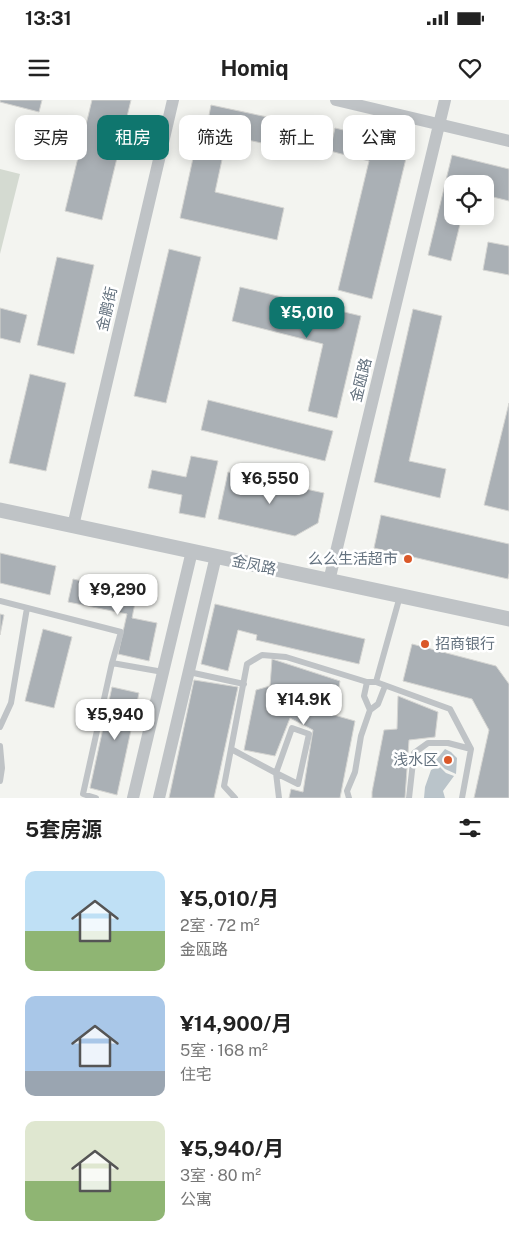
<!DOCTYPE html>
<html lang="zh">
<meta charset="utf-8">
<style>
body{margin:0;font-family:"Public Sans","Noto Sans SC",sans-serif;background:#f6f6f6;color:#222;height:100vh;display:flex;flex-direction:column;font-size:19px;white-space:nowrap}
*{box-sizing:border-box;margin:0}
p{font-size:16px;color:#767676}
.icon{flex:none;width:28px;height:28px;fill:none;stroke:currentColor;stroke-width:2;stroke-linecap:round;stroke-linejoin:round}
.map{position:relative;height:698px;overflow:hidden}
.drawer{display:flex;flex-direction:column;background:#fff;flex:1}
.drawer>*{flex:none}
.hud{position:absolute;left:15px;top:15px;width:480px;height:45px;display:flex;gap:10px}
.controls{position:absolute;left:444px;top:75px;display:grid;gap:10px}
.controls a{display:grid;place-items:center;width:50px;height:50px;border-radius:10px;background:#fff;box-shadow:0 2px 12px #0003;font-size:25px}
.price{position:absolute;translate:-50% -42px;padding:0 11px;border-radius:10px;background:#fff;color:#222;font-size:16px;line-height:32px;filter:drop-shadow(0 1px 2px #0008)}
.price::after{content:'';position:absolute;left:50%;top:30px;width:15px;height:11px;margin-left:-8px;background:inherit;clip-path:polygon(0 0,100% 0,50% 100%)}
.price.selected{background:#0f766e;color:#fff}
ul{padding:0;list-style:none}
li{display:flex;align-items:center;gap:15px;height:125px;padding:0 25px}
li span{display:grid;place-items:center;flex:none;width:140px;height:100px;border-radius:10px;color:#555}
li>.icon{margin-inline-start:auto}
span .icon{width:60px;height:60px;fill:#fffc;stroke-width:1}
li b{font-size:21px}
h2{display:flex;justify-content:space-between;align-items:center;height:60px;padding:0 25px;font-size:21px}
.pill{padding:0 18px;border-radius:10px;background:#fff;box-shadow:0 2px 12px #0003;font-size:18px;line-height:45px}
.pill.selected{background:#0f766e;color:#fff}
.status{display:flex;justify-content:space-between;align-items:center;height:35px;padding:0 25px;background:#fff;direction:ltr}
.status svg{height:14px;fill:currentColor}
header{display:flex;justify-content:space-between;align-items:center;height:65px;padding:0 25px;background:#fff;font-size:22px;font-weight:700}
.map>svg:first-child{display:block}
.green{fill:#d4dad1}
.water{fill:#bac4ca}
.building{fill:#aab0b5;stroke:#d5d5d2}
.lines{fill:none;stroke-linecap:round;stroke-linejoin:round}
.service{stroke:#bfc3c6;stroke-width:6}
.minor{stroke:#bfc3c6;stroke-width:12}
.tertiary{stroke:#bfc3c6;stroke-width:15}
.poi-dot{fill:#da5829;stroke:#fff;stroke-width:2}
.labels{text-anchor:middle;stroke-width:5;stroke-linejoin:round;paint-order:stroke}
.street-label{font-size:15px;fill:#64727f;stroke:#fff}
.poi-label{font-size:15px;fill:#64727f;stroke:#fff;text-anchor:end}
</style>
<div class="status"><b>13:31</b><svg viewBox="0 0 49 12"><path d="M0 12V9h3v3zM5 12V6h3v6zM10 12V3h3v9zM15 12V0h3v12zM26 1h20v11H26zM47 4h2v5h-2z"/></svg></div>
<header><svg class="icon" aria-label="menu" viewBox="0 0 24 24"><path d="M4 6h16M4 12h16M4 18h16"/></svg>Homiq<svg class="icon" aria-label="heart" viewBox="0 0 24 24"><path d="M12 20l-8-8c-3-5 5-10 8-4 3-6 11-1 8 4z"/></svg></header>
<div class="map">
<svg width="509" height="698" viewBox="0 0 509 698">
<rect width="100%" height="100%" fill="#f3f4f0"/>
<!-- green -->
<path class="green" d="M0 69 20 74 0 154Z"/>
<!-- water -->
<path class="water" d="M445 649 451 652 457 658 456 674 445 669 436 660Z
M439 666 446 673 454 676 443 691 445 698H424L425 687 431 670Z"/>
<!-- building -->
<path class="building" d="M0 0H42L39 12 0 2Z
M92 0H131L102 120 65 111Z
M211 5 300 24 294 50 206 31Z
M335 28 409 46 372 199 338 190 369 61 330 51Z
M195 49 223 55 215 92 284 108 277 140 180 118Z
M452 55 509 69V101L485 95V84H452V116H462L451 161 428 155Z
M488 142 509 146V175L483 170Z
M169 149 201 157 166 303 134 296Z
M57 157 94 165 74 254 37 245Z
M240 187 361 216 337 318 308 311 323 244 232 221Z
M0 208 27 215 20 243 0 238Z
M413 209 442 216 409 361 446 369 440 398 374 382Z
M30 274 66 283 46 371 9 363Z
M208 300 333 331 325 361 201 330Z
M509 303V411L484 405Z
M191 356 218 361 205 418 179 413 182 395 148 388 152 370 186 377Z
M228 372 324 393 318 423 295 436 218 419Z
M381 415 509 444V473L508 479 374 448Z
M0 453 56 466 50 495 0 483Z
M73 479 137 493 132 518 157 523 149 561 118 554 127 514 68 502Z
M215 504 365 539 359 564 256 540 257 535 238 530 228 571 201 564Z
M0 514 4 515 0 535Z
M43 529 72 537 54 608 25 601Z
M412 544 496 566 509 584V698H474L489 630 472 599 403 581Z
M272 559 340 581 334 615 355 621 340 698H289L291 689 303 692 313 630 290 618 275 656 244 650 256 590 270 586Z
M194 580 238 587 214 698H169Z
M112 587 139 593 117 695 90 688Z
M398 596 438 612 435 637 409 640 405 698H372V692L384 630 397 629Z"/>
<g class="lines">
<!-- service -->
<path class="service" d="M0 501 121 532 112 563 163 572
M189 572 244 584
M367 582 364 596 370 610
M376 582 400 496
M0 627 11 603 27 508
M292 628 309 634 298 684 276 673Z
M0 646 2 668 0 681
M231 649 276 673 279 698
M96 698 83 694 112 563
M235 698 224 686 247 564 262 555 286 557 367 582H376L450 609 471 649 462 698
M349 698 347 691 355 672 361 636 370 610 378 604 385 586
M409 698 414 653 428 643H448L471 649"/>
<!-- minor -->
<path class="minor" d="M336 0 509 41
M73 426 173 0
M329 481 445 0
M133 698 192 451
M159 698 216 456"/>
<!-- tertiary -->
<path class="tertiary" d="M0 410 509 519"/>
</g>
<!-- markers -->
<g class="poi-dot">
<circle cx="408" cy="459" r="5"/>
<circle cx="425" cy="544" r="5"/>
<circle cx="448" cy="660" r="5"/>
</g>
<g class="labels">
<!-- street labels -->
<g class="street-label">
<text transform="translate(107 209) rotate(-77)" y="5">金鹏街</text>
<text transform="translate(361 280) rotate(-76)" y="5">金瓯路</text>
<text transform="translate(254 465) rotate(12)" y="5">金凤路</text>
</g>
<!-- poi labels -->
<g class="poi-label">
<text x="398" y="464">么么生活超市</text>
<text x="435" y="549" text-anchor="start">招商银行</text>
<text x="438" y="665">浅水区</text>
</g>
</g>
</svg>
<div class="controls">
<a><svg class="icon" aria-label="locate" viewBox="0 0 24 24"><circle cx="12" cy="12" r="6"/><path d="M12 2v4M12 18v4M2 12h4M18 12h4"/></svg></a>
</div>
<b class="price selected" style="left:307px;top:239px">¥5,010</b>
<b class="price" style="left:270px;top:405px">¥6,550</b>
<b class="price" style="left:118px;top:516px">¥9,290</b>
<b class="price" style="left:304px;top:626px">¥14.9K</b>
<b class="price" style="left:115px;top:641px">¥5,940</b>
<div class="hud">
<a class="pill">买房</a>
<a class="pill selected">租房</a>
<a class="pill">筛选</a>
<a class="pill">新上</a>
<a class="pill">公寓</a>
</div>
</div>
<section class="drawer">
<h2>5套房源<svg class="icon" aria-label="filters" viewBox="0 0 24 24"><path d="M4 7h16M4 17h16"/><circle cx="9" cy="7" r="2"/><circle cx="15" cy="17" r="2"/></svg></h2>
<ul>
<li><span style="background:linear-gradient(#bfe0f5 60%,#8fb573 0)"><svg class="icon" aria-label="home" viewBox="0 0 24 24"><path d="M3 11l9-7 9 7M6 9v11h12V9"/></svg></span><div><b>¥5,010/月</b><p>2室 · 72 m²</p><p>金瓯路</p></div></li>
<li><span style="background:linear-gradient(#a9c7e8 75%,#9aa5b1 0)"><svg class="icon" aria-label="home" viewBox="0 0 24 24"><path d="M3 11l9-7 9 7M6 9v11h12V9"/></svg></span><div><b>¥14,900/月</b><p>5室 · 168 m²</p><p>住宅</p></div></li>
<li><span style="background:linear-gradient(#dfe7d0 60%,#8fb573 0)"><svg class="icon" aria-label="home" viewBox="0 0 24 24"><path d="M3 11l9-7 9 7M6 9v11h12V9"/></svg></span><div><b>¥5,940/月</b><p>3室 · 80 m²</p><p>公寓</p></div></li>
</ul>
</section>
